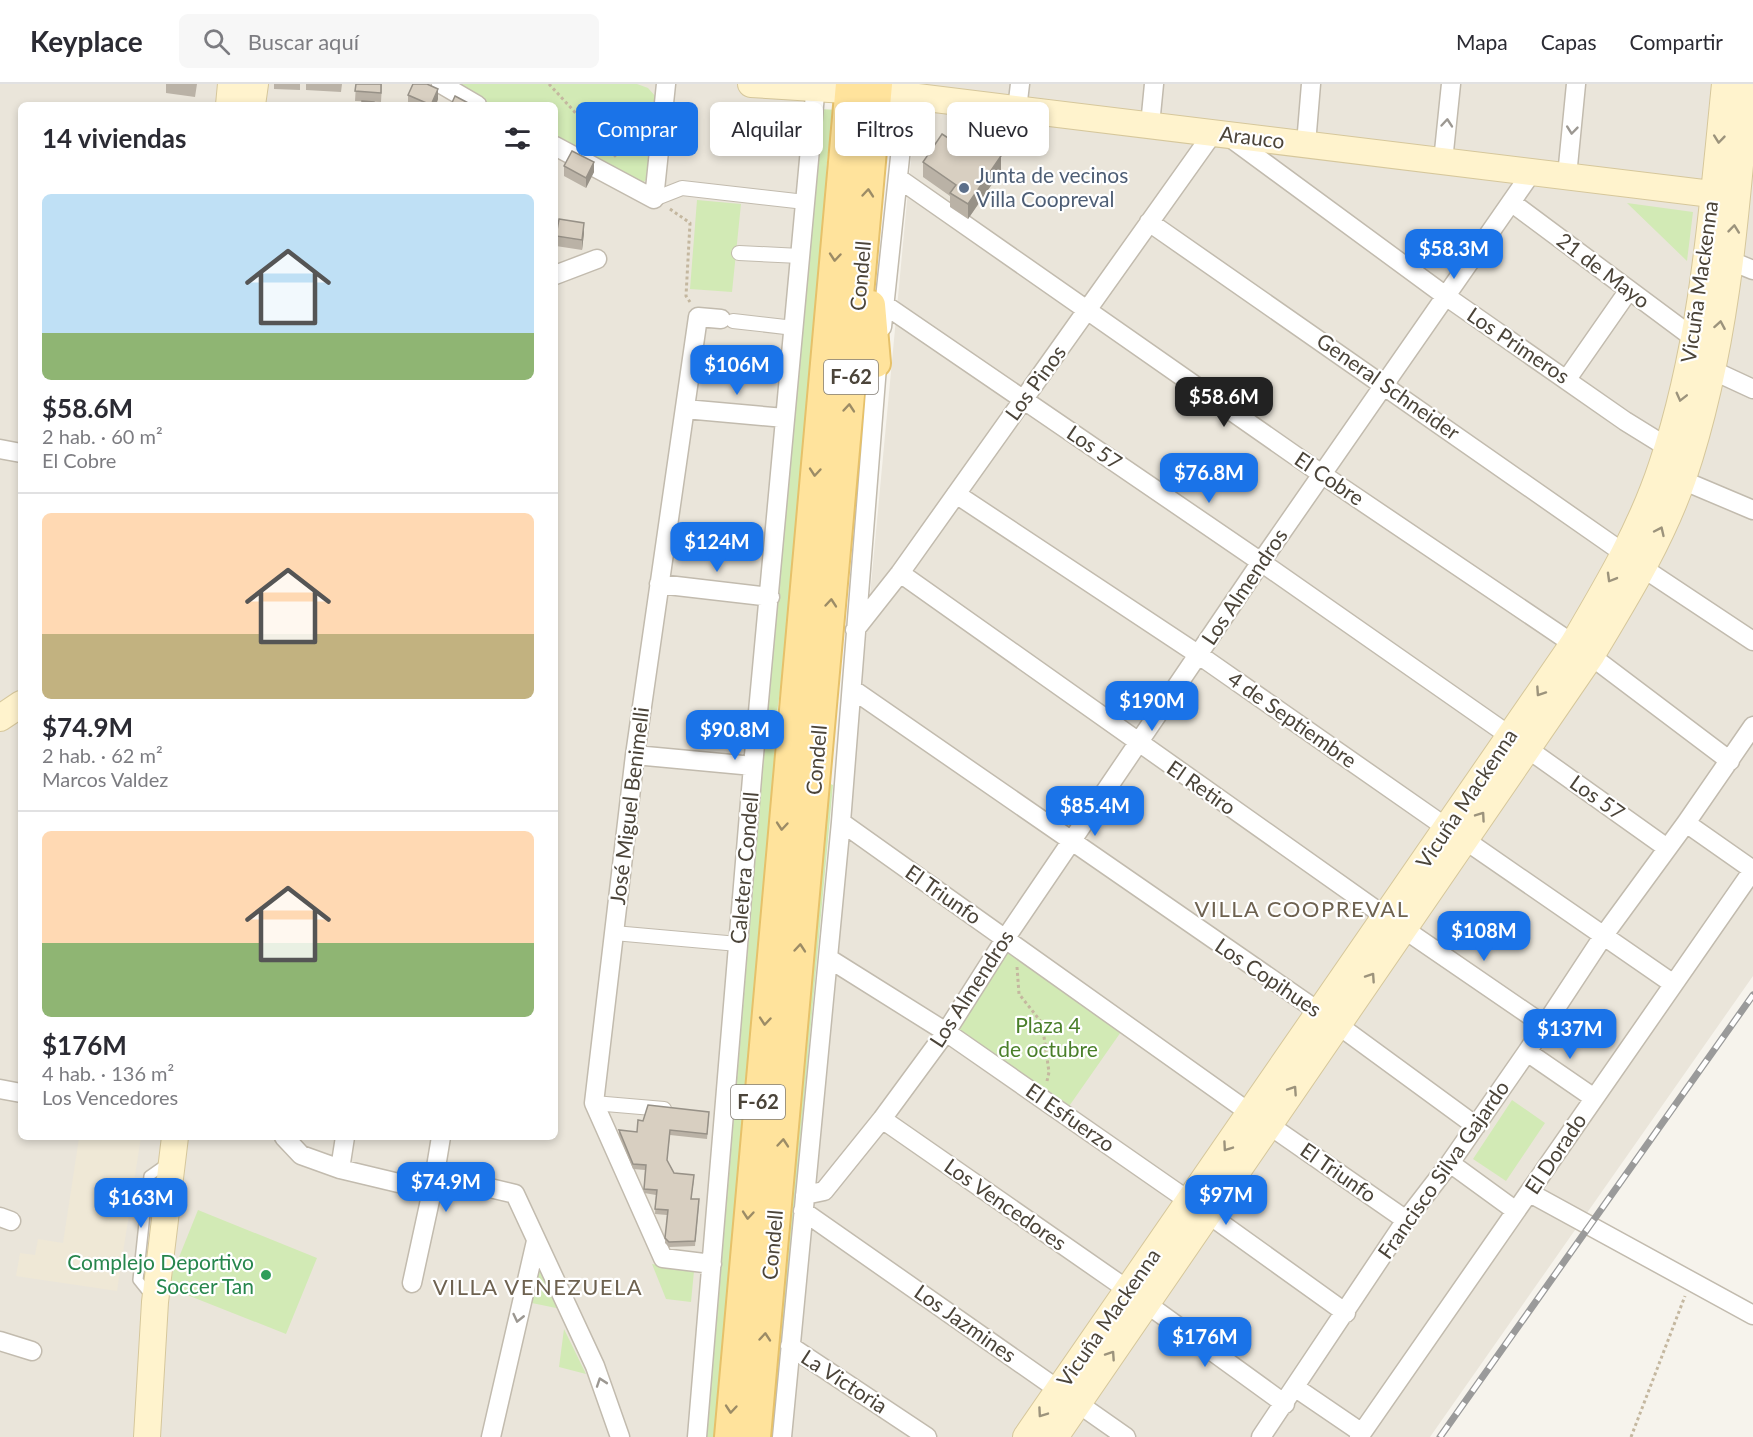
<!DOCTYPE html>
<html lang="es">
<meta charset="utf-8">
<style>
body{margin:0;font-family:Lato,sans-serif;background:#f7f7f7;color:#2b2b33;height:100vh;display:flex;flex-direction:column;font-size:22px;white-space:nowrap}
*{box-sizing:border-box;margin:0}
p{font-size:20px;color:#7c7c81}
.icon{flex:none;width:33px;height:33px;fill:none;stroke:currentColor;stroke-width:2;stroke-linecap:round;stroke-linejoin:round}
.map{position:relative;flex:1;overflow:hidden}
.details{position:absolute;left:18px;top:18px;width:540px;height:1038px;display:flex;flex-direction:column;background:#fff;border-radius:9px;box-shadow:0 3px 9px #0003}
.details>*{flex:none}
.guide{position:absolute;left:576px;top:18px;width:570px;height:54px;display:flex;gap:12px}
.price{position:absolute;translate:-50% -51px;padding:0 14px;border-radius:12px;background:#1a73e8;color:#fff;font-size:20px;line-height:39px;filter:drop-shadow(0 2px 3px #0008)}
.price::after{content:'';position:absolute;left:50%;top:36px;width:18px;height:14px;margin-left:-9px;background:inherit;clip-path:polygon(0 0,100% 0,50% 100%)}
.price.selected{background:#222;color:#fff}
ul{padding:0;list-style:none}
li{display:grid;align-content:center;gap:12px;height:318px;padding:0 24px}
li+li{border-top:2px solid #e1e1e2}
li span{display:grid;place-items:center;height:186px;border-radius:9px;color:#555}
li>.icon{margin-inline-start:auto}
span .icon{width:108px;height:108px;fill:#fffc;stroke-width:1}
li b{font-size:26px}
h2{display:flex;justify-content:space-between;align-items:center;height:72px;padding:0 24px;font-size:26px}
.pill{padding:0 21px;border-radius:9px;background:#fff;box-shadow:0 3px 9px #0003;font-size:21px;line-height:54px}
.pill.selected{background:#1a73e8;color:#fff}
header{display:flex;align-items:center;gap:36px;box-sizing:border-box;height:84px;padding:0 30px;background:#fff;border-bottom:2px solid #e1e1e2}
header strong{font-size:28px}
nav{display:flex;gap:33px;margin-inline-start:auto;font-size:21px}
.search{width:420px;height:54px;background:#f7f7f7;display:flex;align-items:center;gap:15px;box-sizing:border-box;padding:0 21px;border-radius:9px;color:#7c7c81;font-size:22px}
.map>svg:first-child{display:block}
.residential{fill:#eae5da;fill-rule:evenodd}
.education{fill:#efe8d6}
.green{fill:#d2eab5}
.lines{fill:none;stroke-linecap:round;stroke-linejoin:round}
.service-casing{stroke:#c2bbae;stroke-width:12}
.pedestrian-casing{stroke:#c2bbae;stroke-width:16}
.minor-casing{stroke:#c2bbae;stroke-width:21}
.secondary-casing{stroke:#d6c79b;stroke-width:28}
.primary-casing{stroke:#e6c16a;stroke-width:32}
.path{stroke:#c4b79f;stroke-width:3;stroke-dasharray:3 3;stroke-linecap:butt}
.service{stroke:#fff;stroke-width:9}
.pedestrian{stroke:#fff;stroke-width:14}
.minor{stroke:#fff;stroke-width:18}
.secondary{stroke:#fff3cd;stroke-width:26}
.primary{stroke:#ffe39c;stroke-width:28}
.rail-casing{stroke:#9a9a9a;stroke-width:7}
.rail{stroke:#fff;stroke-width:4.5;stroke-dasharray:14;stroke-linecap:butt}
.wall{fill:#bab2a6}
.shaded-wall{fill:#979187}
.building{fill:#d8cfc1;stroke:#979187;stroke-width:1.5}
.oneway{stroke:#9c9892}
.oneway2{stroke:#9c937c}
.oneway3{stroke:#9c8c66}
.service-dot{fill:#5c6f8a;stroke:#fff;stroke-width:2}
.leisure-dot{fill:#2e9e5b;stroke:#fff;stroke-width:2}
.labels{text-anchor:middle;stroke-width:4.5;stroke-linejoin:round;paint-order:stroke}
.shield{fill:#fff;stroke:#817c74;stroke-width:1.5}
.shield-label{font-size:20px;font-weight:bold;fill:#4b4439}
.street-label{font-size:21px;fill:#4b4439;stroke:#fff}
.service-label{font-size:21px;fill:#4e5e75;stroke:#fff;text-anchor:start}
.park-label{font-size:21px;fill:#4a7f2a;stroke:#fff}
.leisure-label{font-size:21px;fill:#27864d;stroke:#fff;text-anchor:end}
.neighbourhood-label{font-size:22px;letter-spacing:1.5px;fill:#6e6250;stroke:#fff}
</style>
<header>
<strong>Keyplace</strong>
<div class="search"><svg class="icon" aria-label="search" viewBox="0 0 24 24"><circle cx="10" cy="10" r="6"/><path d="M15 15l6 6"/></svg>Buscar aquí</div>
<nav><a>Mapa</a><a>Capas</a><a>Compartir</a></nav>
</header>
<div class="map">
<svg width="1753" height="1353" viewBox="0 0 1753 1353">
<rect width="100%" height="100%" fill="#f6f3ec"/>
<!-- residential -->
<path class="residential" d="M0 0H809L690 1353H0ZM21 21H555V1053H21Z
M918 0H1753V892L1430 1353H791Z"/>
<!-- education -->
<path class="education" d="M75 1053H141L117 1207 16 1192 20 1169 35 1171 38 1155 63 1159 79 1054Z"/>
<!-- green -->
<path class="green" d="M444 0H637L648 4 656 13 650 91 643 99 634 102 555 60V21H480Z
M818 25 840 26C832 54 820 84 831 112L787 578C773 627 773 678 775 729L719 1353H707Z
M697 116 741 120 732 208 690 205Z
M1627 119 1693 128 1687 177Z
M828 699 833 701 773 1353H761Z
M1004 862 1123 945 1065 1028 950 945Z
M1512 1016 1545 1039 1506 1097 1473 1075Z
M198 1126 317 1174 286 1250 167 1203Z
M536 1178 561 1225 527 1218Z
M652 1180 694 1187 691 1218 666 1215Z
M564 1245 586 1290 559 1283Z"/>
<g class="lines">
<defs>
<path id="service" d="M150 1211 138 1196 149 1092 166 1080"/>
<path id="pedestrian" d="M654 115 682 104 805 118
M739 169 800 172
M733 237 794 244
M614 849 738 860
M594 1019 664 1025"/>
<path id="minor" d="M441 0 477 21
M1017 25 1020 0
M1150 41 1154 0
M1228 52 1447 213 1625 337 1667 363
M1306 60 1311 0
M555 62 654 115 666 0
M1443 77 1451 0
M1567 92 1576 0
M898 94 1323 391 1591 572 1730 677
M1511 118 1695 255
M1149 138 1625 470
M1731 177 1753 186
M555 191 597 175
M885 221 1261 478 1510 652
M882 243 903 45 930 15
M1712 286 1753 305
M1567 295 1629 206
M685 325 785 334
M0 365 21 369
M1682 396 1753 426
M956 410 1199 571 1447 744
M1643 484 1753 557
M900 489 1386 833
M659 500 770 513
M855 546 900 489 1213 49
M852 605 1338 941 1476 1042
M1528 665 1667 764
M635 671 753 682
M841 738 1250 1029
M1686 739 1753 786
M1465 756 1672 899
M1404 845 1544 941
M828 874 946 948 1189 1117
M1527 968 1594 1014
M0 1005 21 1009
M882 1035 1128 1206
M1269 1041 1406 1136
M284 1053 301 1071 340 1085 432 1107
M1450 1079 1516 1127
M340 1085 345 1053
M435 1091 515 1110 595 1282 620 1353
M1530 1109 1753 1231
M805 1111 824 1107 882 1035 946 948 1005 855 1261 478 1532 88
M803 1127 1126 1353
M1208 1130 1346 1229
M0 1133 11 1137
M712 1180 663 1174 594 1019 635 671 698 233 721 235
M412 1199 432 1107 441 1053
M1147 1220 1285 1320
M0 1257 32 1267
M790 1262 927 1353
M1296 1304 1362 1349
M491 1353 536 1157
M697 1353 753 682 816 0
M782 1353 841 738 878 270
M1261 1353 1406 1136 1450 1079 1527 968 1604 851 1686 739 1753 642
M1359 1353 1753 786"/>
<path id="secondary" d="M751 0 877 8 1728 112
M229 21 231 0
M252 21 255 0
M0 634 21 620
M147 1353 155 1218 175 1053
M1026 1353 1573 560C1607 502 1641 445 1662 381 1703 258 1712 128 1725 0
M1055 1353 1591 572C1625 515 1661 458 1683 394 1726 267 1736 133 1747 0"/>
<path id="primary" d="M871 221 876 279
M729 1353 850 0
M756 1353 878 0"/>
</defs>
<!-- service casing -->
<use href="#service" class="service-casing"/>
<!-- pedestrian casing -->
<use href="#pedestrian" class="pedestrian-casing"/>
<!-- minor casing -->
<use href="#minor" class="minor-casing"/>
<!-- secondary casing -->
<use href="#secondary" class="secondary-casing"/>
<!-- primary casing -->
<use href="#primary" class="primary-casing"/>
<!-- path -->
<path class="path" d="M549 0 618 75
M670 125 690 139 686 212 690 218
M1017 883 1019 910 1042 939 1049 988 1047 997
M1631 1353 1685 1212"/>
<!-- service -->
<use href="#service" class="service"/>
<!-- pedestrian -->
<use href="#pedestrian" class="pedestrian"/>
<!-- minor -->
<use href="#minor" class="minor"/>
<!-- secondary -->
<use href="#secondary" class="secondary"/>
<!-- primary -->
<use href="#primary" class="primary"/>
<defs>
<path id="rail" d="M1440 1353 1753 911"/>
</defs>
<!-- rail casing -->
<use href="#rail" class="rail-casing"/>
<!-- rail -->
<use href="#rail" class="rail"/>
</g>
<!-- wall -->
<path class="wall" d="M166 0H197L195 13 166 9Z
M274 0H300V6L274 5Z
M306 0H342L341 8 306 6Z
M356 0H382L381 18 355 17Z
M408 11 438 15 436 21H408Z
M974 71 1001 87 968 135 950 123V112L923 93V78Z
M564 82 594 88 586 104 564 92Z
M584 149 582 166 556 162V152Z
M709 1033 707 1055 670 1051 667 1076 674 1089 694 1096 691 1115 699 1120 695 1162 669 1163 665 1159 667 1131 655 1130 656 1111 644 1109 645 1086 633 1085 619 1051V1046L637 1048 643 1037Z"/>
<!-- shaded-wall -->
<path class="shaded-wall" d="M438 5V15L436 21H431Z
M1001 72V87L968 135V120Z
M594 78V88L586 104V94Z
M584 139V149L582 166V156Z"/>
<!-- building -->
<path class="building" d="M356 0H381V9L355 7Z
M413 0H427L438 5 431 21 408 11Z
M455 12 472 21H451Z
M362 17 374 18V21H362Z
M942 50 974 71 981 59 1001 72 968 120 950 109 956 101 923 78Z
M572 67 594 78 586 94 564 82Z
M559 135 584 139 582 156 556 152Z
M648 1021 709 1028 707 1050 670 1046 667 1076 674 1089 694 1091 691 1115H699L695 1157 669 1158 665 1154 668 1126 655 1125 657 1106 644 1105 646 1081 633 1080 619 1046 637 1048 638 1036 643 1037Z"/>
<!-- one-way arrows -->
<defs><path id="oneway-chevron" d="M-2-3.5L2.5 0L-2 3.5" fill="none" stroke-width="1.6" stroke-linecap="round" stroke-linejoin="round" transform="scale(1.5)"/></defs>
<g class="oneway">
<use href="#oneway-chevron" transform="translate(1447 39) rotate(-85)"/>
<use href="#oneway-chevron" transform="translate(1572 46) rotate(96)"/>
<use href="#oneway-chevron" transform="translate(518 1234) rotate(103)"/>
<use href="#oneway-chevron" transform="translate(601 1298) rotate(-109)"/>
</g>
<g class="oneway2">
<use href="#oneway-chevron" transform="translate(1719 55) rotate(96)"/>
<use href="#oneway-chevron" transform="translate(1734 145) rotate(-84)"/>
<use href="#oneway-chevron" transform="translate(1720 241) rotate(-80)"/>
<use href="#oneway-chevron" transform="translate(1681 313) rotate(104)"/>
<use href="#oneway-chevron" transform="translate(1660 447) rotate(-65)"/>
<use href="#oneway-chevron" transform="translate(1611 494) rotate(120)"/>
<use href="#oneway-chevron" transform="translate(1540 608) rotate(124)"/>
<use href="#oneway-chevron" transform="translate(1481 732) rotate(-55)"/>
<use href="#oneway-chevron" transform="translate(1371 893) rotate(-56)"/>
<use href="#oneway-chevron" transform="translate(1293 1006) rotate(-56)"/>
<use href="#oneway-chevron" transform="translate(1227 1063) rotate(125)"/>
<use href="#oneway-chevron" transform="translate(1111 1271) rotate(-56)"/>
<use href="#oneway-chevron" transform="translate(1042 1329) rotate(125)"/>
</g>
<g class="oneway3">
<use href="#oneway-chevron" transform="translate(868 109) rotate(-85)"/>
<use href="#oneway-chevron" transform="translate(835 173) rotate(95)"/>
<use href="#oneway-chevron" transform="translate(849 324) rotate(-85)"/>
<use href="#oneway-chevron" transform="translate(815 388) rotate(95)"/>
<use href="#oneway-chevron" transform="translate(831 519) rotate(-85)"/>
<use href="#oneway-chevron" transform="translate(782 742) rotate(95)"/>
<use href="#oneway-chevron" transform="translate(800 864) rotate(-85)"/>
<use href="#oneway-chevron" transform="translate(765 937) rotate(95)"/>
<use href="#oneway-chevron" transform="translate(783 1059) rotate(-85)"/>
<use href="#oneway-chevron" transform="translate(748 1131) rotate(95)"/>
<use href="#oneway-chevron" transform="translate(765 1253) rotate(-85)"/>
<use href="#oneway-chevron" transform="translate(731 1325) rotate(95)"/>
</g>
<!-- markers -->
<circle class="service-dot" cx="964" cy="104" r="6"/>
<circle class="leisure-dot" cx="266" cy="1191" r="6"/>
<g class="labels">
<!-- shield labels -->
<g class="shield">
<rect x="824" y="276" width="54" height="34" rx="4.5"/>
<rect x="731" y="1001" width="54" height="34" rx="4.5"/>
</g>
<g class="shield-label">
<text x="851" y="300">F-62</text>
<text x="758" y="1025">F-62</text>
</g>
<!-- street labels -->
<g class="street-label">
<text transform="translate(1252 54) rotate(7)" y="7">Arauco</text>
<text transform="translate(1603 187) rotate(37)" y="7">21 de Mayo</text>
<text transform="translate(861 192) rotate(-85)" y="7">Condell</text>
<text transform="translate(1700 198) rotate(-82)" y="7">Vicuña Mackenna</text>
<text transform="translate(1518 262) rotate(34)" y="7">Los Primeros</text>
<text transform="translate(1036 299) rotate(-54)" y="7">Los Pinos</text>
<text transform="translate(1388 303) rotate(35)" y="7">General Schneider</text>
<text transform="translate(1094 364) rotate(34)" y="7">Los 57</text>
<text transform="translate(1329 395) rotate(34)" y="7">El Cobre</text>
<text transform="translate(1245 503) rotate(-56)" y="7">Los Almendros</text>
<text transform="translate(1292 636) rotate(35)" y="7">4 de Septiembre</text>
<text transform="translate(817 676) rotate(-85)" y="7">Condell</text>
<text transform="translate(1201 704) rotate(35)" y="7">El Retiro</text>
<text transform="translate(1597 714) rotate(35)" y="7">Los 57</text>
<text transform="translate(1467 715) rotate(-56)" y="7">Vicuña Mackenna</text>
<text transform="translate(630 722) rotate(-83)" y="7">José Miguel Benimelli</text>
<text transform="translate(745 784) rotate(-85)" y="7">Caletera Condell</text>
<text transform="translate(943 811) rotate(35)" y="7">El Triunfo</text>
<text transform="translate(1268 894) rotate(34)" y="7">Los Copihues</text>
<text transform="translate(972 905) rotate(-57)" y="7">Los Almendros</text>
<text transform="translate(1070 1034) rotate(35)" y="7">El Esfuerzo</text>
<text transform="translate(1556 1070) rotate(-56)" y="7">El Dorado</text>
<text transform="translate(1444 1086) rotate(-55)" y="7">Francisco Silva Gajardo</text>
<text transform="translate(1338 1089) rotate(35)" y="7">El Triunfo</text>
<text transform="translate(1005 1121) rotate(35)" y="7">Los Vencedores</text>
<text transform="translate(773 1161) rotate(-85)" y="7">Condell</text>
<text transform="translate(1109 1234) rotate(-55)" y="7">Vicuña Mackenna</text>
<text transform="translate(965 1240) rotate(35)" y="7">Los Jazmines</text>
<text transform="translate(844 1298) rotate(33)" y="7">La Victoria</text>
</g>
<!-- service labels -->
<g class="service-label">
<text x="976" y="99">Junta de vecinos<tspan x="976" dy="24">Villa Coopreval</tspan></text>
</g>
<!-- park labels -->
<g class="park-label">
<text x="1048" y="949">Plaza 4<tspan x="1048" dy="24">de octubre</tspan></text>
</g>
<!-- leisure labels -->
<g class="leisure-label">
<text x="254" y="1186">Complejo Deportivo<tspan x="254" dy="24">Soccer Tan</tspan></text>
</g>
<!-- neighbourhood labels -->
<g class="neighbourhood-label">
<text x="1302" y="833">VILLA COOPREVAL</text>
<text x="538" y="1211">VILLA VENEZUELA</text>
</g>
</g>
</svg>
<b class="price" style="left:1454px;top:196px">$58.3M</b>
<b class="price" style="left:737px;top:312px">$106M</b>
<b class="price selected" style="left:1224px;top:344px">$58.6M</b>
<b class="price" style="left:1209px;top:420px">$76.8M</b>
<b class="price" style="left:717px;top:489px">$124M</b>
<b class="price" style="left:1152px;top:648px">$190M</b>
<b class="price" style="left:735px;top:677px">$90.8M</b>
<b class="price" style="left:1095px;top:753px">$85.4M</b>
<b class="price" style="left:1484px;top:878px">$108M</b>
<b class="price" style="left:1570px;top:976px">$137M</b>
<b class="price" style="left:446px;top:1129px">$74.9M</b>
<b class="price" style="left:1226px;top:1142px">$97M</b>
<b class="price" style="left:141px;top:1145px">$163M</b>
<b class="price" style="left:1205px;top:1284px">$176M</b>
<div class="guide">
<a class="pill selected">Comprar</a>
<a class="pill">Alquilar</a>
<a class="pill">Filtros</a>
<a class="pill">Nuevo</a>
</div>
<section class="details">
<h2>14 viviendas<svg class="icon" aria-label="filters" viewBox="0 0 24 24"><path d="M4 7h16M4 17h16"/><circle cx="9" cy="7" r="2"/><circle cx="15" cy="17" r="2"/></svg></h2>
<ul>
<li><span style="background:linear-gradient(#bfe0f5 75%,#8fb573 0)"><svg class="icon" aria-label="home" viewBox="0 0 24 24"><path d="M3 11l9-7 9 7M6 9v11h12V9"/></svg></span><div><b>$58.6M</b><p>2 hab. · 60 m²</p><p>El Cobre</p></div></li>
<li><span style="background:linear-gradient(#ffd9b3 65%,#c2b280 0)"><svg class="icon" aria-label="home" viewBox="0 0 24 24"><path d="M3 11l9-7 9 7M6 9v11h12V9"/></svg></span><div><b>$74.9M</b><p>2 hab. · 62 m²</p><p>Marcos Valdez</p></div></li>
<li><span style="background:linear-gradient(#ffd9b3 60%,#8fb573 0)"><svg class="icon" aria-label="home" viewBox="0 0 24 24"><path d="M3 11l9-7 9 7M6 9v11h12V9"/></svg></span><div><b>$176M</b><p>4 hab. · 136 m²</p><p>Los Vencedores</p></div></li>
</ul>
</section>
</div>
